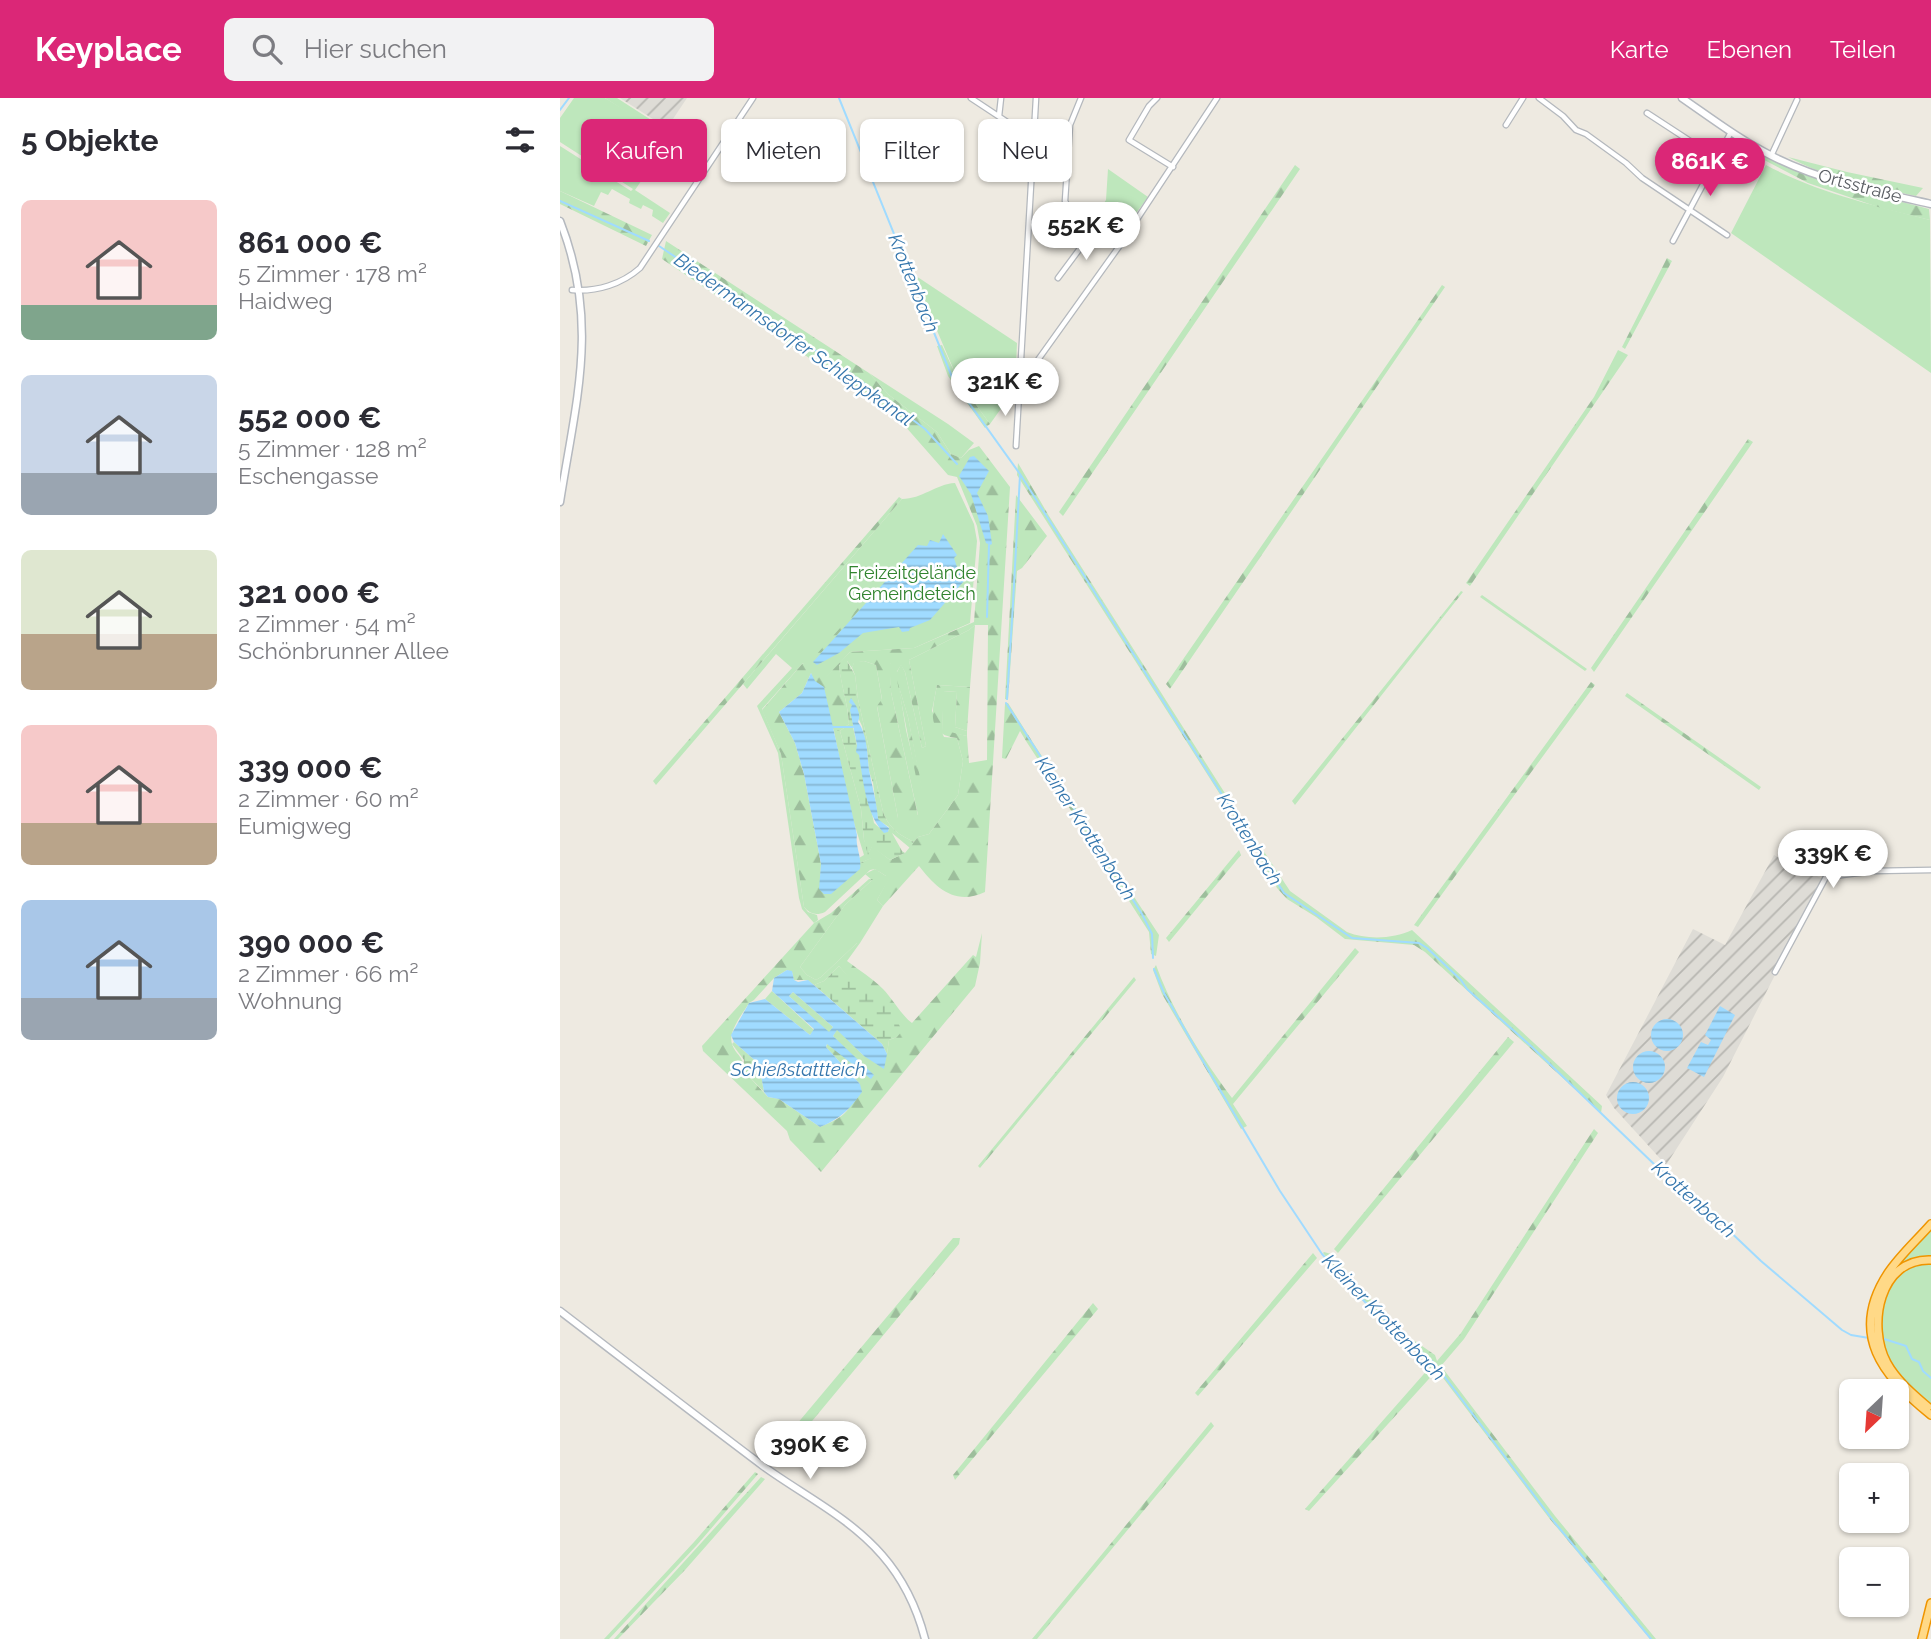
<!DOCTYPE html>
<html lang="de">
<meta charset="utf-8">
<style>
body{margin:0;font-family:Raleway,sans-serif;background:#f2f2f3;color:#2b2b33;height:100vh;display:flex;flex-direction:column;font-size:26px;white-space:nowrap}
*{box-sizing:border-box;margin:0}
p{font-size:23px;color:#7c7c81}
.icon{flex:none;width:38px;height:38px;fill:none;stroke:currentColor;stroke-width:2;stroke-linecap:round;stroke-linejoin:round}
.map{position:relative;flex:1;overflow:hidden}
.side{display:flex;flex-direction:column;background:#fff;width:560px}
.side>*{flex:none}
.banner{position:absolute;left:21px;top:21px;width:665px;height:63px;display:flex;gap:14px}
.needle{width:46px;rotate:205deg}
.fabs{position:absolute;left:1279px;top:1281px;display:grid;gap:14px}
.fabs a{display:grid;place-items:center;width:70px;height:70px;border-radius:10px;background:#fff;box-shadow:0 2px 5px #0004;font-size:35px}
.price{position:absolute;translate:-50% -60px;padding:0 16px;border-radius:24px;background:#fff;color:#222;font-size:23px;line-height:46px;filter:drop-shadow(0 2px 4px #0008)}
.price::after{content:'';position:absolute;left:50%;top:42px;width:21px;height:16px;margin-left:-10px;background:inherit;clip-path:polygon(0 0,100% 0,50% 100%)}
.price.selected{background:#db2777;color:#fff}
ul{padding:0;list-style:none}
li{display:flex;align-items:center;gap:21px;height:175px;padding:0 21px}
li span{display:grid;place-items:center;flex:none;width:196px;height:140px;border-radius:10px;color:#555}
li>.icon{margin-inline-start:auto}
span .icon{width:84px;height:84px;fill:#fffc;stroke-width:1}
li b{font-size:30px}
h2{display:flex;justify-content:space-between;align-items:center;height:84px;padding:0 21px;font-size:30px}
.tag{padding:0 24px;border-radius:10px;background:#fff;box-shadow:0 2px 5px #0004;font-size:24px;line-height:63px}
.tag.selected{background:#db2777;color:#fff}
header{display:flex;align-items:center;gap:42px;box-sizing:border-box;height:98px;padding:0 35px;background:#db2777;color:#fff}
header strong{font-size:33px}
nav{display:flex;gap:38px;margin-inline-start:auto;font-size:24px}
.search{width:490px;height:63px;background:#f2f2f3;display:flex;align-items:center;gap:18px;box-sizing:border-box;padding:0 24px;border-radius:10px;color:#7c7c81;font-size:26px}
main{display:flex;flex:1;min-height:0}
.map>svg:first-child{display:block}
.industrial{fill:url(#industrial-furrows)}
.green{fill:#bee7bc;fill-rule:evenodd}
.forest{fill:url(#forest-firs);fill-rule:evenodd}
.wetland{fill:url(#wetland-marsh);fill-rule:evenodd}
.water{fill:url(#water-rules);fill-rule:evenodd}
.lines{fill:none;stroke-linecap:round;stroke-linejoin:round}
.stream{stroke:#a0dbff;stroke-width:2}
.street-casing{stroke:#b4b8bd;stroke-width:7}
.secondary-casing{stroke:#b5b9bf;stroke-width:9}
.highway-casing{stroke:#ef9500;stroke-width:10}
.street{stroke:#fff;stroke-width:4.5}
.secondary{stroke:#fff;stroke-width:6}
.highway{stroke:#ffd987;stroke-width:7}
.labels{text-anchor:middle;stroke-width:5;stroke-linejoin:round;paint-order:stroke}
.street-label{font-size:18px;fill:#5a5e63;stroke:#fff}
.park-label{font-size:18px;fill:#31842f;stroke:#fff}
.water-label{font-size:19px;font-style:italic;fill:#3677ad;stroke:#fff}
</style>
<header>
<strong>Keyplace</strong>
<div class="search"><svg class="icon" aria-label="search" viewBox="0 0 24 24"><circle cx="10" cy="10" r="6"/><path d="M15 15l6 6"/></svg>Hier suchen</div>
<nav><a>Karte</a><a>Ebenen</a><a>Teilen</a></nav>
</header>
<main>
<section class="side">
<h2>5 Objekte<svg class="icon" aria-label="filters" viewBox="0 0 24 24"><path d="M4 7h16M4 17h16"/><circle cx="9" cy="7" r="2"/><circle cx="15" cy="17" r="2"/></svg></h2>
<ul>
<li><span style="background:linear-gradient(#f6c9c9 75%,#7fa58c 0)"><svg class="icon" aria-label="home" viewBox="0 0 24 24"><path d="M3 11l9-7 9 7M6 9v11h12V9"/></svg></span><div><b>861 000 €</b><p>5 Zimmer · 178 m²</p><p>Haidweg</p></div></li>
<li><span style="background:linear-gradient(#c9d6e8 70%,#9aa5b1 0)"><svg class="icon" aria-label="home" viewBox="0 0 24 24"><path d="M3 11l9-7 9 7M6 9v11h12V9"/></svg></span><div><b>552 000 €</b><p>5 Zimmer · 128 m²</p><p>Eschengasse</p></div></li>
<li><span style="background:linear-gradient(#dfe7d0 60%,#b9a48a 0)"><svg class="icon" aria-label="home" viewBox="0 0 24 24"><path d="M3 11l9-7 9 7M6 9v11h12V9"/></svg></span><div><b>321 000 €</b><p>2 Zimmer · 54 m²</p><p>Schönbrunner Allee</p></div></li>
<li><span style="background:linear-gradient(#f6c9c9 70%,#b9a48a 0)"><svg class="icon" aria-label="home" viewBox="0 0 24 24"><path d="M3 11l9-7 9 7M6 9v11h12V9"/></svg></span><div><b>339 000 €</b><p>2 Zimmer · 60 m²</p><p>Eumigweg</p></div></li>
<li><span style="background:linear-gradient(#a9c7e8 70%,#9aa5b1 0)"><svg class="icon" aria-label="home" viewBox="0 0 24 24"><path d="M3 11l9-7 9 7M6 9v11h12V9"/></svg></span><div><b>390 000 €</b><p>2 Zimmer · 66 m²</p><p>Wohnung</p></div></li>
</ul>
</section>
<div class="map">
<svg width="1371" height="1541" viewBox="0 0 1371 1541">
<defs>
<pattern id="industrial-furrows" width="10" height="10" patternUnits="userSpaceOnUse" patternTransform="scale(1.75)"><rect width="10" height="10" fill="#dedcd6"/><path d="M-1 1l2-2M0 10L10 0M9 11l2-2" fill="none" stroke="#b7b6b1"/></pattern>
<pattern id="forest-firs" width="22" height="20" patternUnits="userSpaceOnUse" patternTransform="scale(1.75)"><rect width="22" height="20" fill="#bee7bc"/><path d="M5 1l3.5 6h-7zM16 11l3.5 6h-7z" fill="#9dbe9c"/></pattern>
<pattern id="wetland-marsh" width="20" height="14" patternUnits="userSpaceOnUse" patternTransform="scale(1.75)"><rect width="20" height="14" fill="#bee7bc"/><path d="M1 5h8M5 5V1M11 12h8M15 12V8" fill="none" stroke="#9dbe9c"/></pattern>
<pattern id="water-rules" width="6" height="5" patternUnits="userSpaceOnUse" patternTransform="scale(1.75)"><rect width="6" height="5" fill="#a0dbff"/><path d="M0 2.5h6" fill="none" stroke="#85b5d2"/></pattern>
</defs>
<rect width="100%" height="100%" fill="#eeeae1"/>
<!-- industrial -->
<path class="industrial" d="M60 0H127L107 30Z
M1214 757 1265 782 1219 862 1216 875 1163 979 1106 1067 1054 1010 1046 997 1133 831 1165 847Z"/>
<!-- green -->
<path class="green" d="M14 0H45L91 28 88 33 107 45 75 92 110 115 103 125 92 118 93 112 83 107 81 111 69 105 70 101 52 91 48 97 41 94 34 108 0 93V48L71 93 73 91 0 44V20Z
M1206 67C1258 95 1314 107 1370 122L1371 275 1171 135Z
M548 71 588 99 557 141 543 132 544 126 539 123 536 127 531 123 546 102Z
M353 176 457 245 455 291 430 326 398 282Z
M309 275 388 326 414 345 401 360 391 356 377 334 329 297Z
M395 385 414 426 417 443 410 525 354 550 290 554 263 583 243 565 202 611 221 656 244 809 248 814 257 817 258 822 254 825 242 811 239 800 218 655 197 608 232 570 216 556 187 591 183 586 342 401C362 401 376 386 395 385Z
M922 497 1027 571 1025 573 920 499Z
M415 527 410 589 377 587 372 613 384 639 397 640 403 663 398 697 369 736 358 739 354 744C338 736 330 731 323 714L298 601 295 577 292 570 294 564 304 563 316 567 322 602 317 609 338 720 358 717 331 594 329 563 337 574 341 566 345 574 362 650 366 648 349 562 409 532ZM339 589 348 619 367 720 346 632Z
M383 593 397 594 395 629 407 633V638L382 633Z
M274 633H280L301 711 304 742 312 760 300 765 299 760 304 757 289 709Z
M466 643H472L510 701 505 703Z
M315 771 326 778H331L317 802 323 808 300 845H297L261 879 256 882 247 877 240 869 285 807 312 782 305 776Z
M212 893 254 932 250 937 205 901Z
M1371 1130V1160C1352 1157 1340 1167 1328 1180Z
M1371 1165V1306C1353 1291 1329 1270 1323 1247 1315 1222 1327 1176 1355 1167 1359 1165 1366 1165 1371 1165Z"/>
<!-- forest -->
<path class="forest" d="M45 0H57L141 54 135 58Z
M1187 50C1248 82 1303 94 1369 111L1370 122 1321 110 1248 85 1185 52Z
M1228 59 1287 74 1363 90 1356 98C1313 89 1267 80 1228 59Z
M735 67 740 71 503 418 499 414Z
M0 93 92 137 86 148 0 106Z
M106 143 309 275 329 297 377 334 391 356 401 360 409 352 419 348 450 389 425 794C395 808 376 790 359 768L323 808 317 802 330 778H326L315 771 310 772 265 814C256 818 250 816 244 809L221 656 202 612 243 565 247 567 356 445 374 419 377 424 253 564 251 571 263 582 290 554 354 550 414 524 420 445 417 428 397 379 388 377 337 319 102 161ZM415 527H428L427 662 409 665 407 638 382 632 384 593 397 594 395 629 407 633 410 589 377 587C373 610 364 637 397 640L403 663 398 697 369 736 358 739 345 755 330 762 312 748 308 757 311 760 300 765 299 771 260 791 261 766 244 676 235 645 219 614 242 595 251 575 274 633H280L289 626C288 606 281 587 279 567L287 563 292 570 294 565 304 563 316 567 322 601 317 608 338 720 344 724 357 722 358 718 331 594 330 565 336 575 341 567 345 574 362 650 366 648 349 562 409 532Z
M1107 160 1112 163 1065 251 1062 249Z
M882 187 885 189 610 591 606 586Z
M382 247 398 282 430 326 425 330 388 278 377 248Z
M1058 252 1068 257 910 488 906 485 1034 299Z
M1188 341 1193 344 1034 574 1031 570Z
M458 365 489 418 694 741 689 742 457 377Z
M456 397 487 438 462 470 457 473 448 602 445 601Z
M339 399 342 401 96 687 93 683Z
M901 493 903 494 735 707 732 703Z
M337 582 348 619 368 720H364Z
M1031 584 1035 587 858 829 854 827Z
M1067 595 1201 689 1199 692 1065 598Z
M445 605H448L472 643H466L460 633 446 661 442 660Z
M510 701 599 837 596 858 591 856 589 834 505 703Z
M699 746 730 793 787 834C807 842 833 841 852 832L1042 1008 1041 1015 865 854 854 847 785 841 756 819 727 801 717 790 695 751Z
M679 752 681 757 609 844 606 840Z
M309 781H313L285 807 240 869 247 877 256 882 261 879 297 845H300L287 863C299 872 312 880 323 891 332 900 342 918 352 925L413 857 416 859 422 835 420 865 415 888 261 1074 230 1042 227 1033 143 953 142 948 254 825 271 815ZM279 868 337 939 329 942 327 956 304 958 277 931 273 938 311 981 268 945 266 949 300 986C290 1013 287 1018 260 1029L219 1001 208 999 183 972C184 957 176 958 172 946 168 933 182 917 189 905L194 902 214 880 227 872 232 874 234 882H247L254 887 264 883Z
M795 850 799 854 673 1006 687 1028 681 1031 602 896 593 872 596 867C613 914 642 960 672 1000Z
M574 879 576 882 420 1070 418 1068Z
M233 894 273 929 269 935 229 898Z
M948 939 954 944 778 1155 774 1151Z
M1034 1031 1038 1035 904 1241 881 1268 995 1418 1096 1541H1090L989 1420 877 1272 749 1413 745 1411 870 1269V1264L842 1241 846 1237 875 1257 877 1263 901 1235Z
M393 1140H400L399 1146 238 1340 215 1367 205 1364Z
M764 1154 771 1156 809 1200 841 1232 837 1236 810 1211 763 1155Z
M753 1155 757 1160 638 1298 635 1295Z
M533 1205 538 1211 395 1382 393 1377Z
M651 1324 654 1328 477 1541H472Z
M195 1374 198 1376 137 1447 49 1541H44L134 1444Z
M201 1379 205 1381 125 1472 58 1541H54Z"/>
<!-- wetland -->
<path class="wetland" d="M282 563H287L295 577 298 601 323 714C330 731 338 736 354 744L350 750 332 735 342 753 345 755 330 762 312 749 308 757 304 742 301 711 280 633 289 626C288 606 281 587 279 568ZM292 607 302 628 307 651 309 673 313 685 318 722 329 729 328 734H324L314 725 293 629Z
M279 868 295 886 307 889 334 916 342 933 337 939 329 942 327 956 322 946 254 887 264 883Z
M174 944 199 966 204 994 183 972 184 962 172 946Z"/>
<!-- water -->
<path class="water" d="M414 358 429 373 417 395 428 418 432 446 430 447 426 445 411 396 399 378 410 359Z
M383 436 397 457 394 460 397 469 403 474 404 483 370 522 350 530 349 533 342 534 339 529 303 535 279 555 257 567 253 564 358 447 367 448 370 442 379 445Z
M251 575 255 583 264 589 297 737C295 748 302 759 300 771L271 796H264L259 791 261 766 244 676 235 645 219 614 242 595Z
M291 600C295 606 302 615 298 624 308 637 307 658 309 672 312 688 317 705 318 721L329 730 328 734 324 735C306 717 303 682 299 657L296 654 297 647 290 612 292 607 289 604Z
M227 872 232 873 234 882 238 884 248 882 322 946 327 956 324 971 304 958 277 932 273 938 314 977 311 981 267 946 266 949 300 986 302 994C290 1011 280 1021 260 1029L219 1001 208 999 204 994 199 966 174 944 171 937 189 905 205 901 250 937 254 931 212 893 214 880ZM233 894 273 929 269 934 229 898Z
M1160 908 1175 917 1144 979 1127 970 1141 944 1148 947 1151 942 1145 937Z
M1091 937a16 16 0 1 1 32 0a16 16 0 1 1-32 0Z
M1073 969a16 16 0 1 1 32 0a16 16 0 1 1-32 0Z
M1057 1000a16 16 0 1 1 32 0a16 16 0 1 1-32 0Z"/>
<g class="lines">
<!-- stream -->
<path class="stream" d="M279 0 394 284 460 376 724 795 792 840 859 845 867 850 901 882 907 891 972 949 1095 1067 1124 1090 1201 1163 1282 1232 1291 1237 1309 1240
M0 12 9 0
M0 103 89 143
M99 148 297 280 365 331 397 366
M453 505 460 377
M427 519 429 447
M447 601 453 506
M446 605 582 816 592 836 593 860
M272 629H293
M594 871 604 895 637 953 720 1093 762 1156 805 1204 875 1266 995 1425 1091 1541
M1321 1240 1346 1248 1352 1261 1359 1264 1363 1273 1371 1280"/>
<defs>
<path id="street" d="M411 0 473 41
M521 0 510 27 505 103 513 119 558 149
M597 0 589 8 569 42 613 69
M979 0 1003 18 1016 32 1026 36 1066 65 1082 80 1167 137
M1087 15 1156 60
M439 18 441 0
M946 27 963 0
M1211 58 1237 2
M491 119H513
M1113 143 1171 34
M498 180 533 133
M12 192C37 194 62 186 80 170L193 0
M459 282 465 280 558 150 657 0
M456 348 476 0
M1215 874 1266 779 1314 773 1371 772"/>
<path id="secondary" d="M1122 0C1151 20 1180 42 1212 58 1261 83 1317 94 1371 106
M0 123C40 225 16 301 0 404
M0 1213C68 1265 135 1317 203 1368 243 1397 289 1419 322 1457 343 1481 357 1510 365 1541"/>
<path id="highway" d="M1371 1126C1357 1142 1340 1157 1328 1175 1288 1236 1323 1279 1371 1317
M1368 1309C1353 1296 1337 1283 1327 1265 1307 1228 1319 1160 1371 1162
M1362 1541 1371 1505"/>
</defs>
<!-- street casing -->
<use href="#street" class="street-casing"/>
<!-- secondary casing -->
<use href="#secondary" class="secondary-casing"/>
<!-- highway casing -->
<use href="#highway" class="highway-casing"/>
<!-- street -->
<use href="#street" class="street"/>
<!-- secondary -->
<use href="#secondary" class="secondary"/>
<!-- highway -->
<use href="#highway" class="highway"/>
</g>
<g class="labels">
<!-- street labels -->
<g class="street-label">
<text transform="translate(1300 88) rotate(15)" y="6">Ortsstraße</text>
</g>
<!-- park labels -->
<g class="park-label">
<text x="352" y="481">Freizeitgelände<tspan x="352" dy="21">Gemeindeteich</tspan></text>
</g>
<!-- water labels -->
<g class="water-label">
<text transform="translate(354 185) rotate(68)" y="7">Krottenbach</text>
<text transform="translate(234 241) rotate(35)" y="7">Biedermannsdorfer Schleppkanal</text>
<text transform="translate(526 730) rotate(57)" y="7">Kleiner Krottenbach</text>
<text transform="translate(690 741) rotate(58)" y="7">Krottenbach</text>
<text x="238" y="978">Schießstattteich</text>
<text transform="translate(1134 1101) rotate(42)" y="7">Krottenbach</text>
<text transform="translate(824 1219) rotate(46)" y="7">Kleiner Krottenbach</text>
</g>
</g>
</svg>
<div class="fabs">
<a><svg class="needle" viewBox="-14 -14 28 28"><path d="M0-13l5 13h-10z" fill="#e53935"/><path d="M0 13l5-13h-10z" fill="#7c7c81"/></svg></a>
<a>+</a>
<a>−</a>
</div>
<b class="price selected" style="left:1150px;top:100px">861K €</b>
<b class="price" style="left:526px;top:164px">552K €</b>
<b class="price" style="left:445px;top:320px">321K €</b>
<b class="price" style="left:1273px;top:792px">339K €</b>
<b class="price" style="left:250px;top:1383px">390K €</b>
<div class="banner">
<a class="tag selected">Kaufen</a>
<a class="tag">Mieten</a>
<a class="tag">Filter</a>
<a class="tag">Neu</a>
</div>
</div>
</main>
